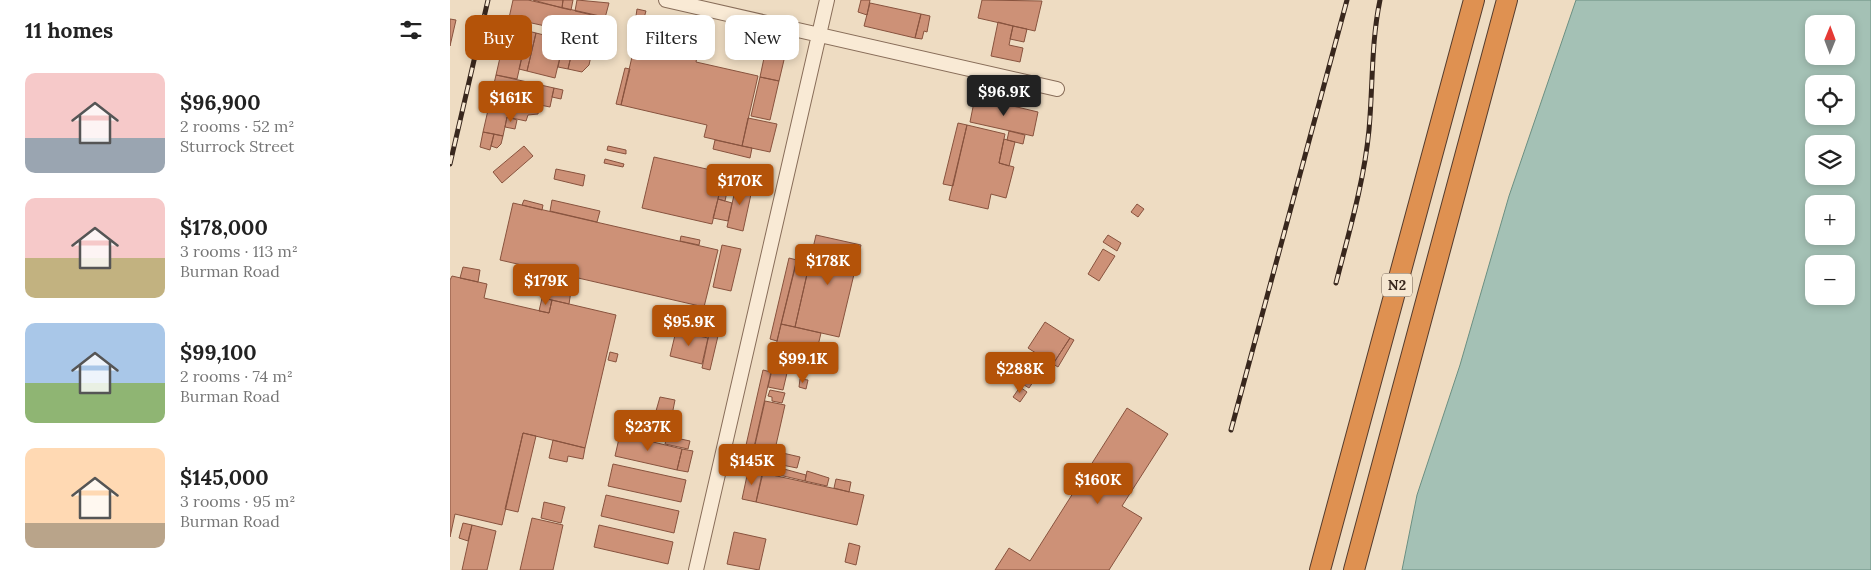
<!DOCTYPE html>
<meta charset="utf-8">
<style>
body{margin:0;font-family:Lora,serif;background:#f6f6f6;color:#222;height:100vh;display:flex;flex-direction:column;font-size:19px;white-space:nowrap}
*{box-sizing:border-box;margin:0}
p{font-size:16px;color:#767676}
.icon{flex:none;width:28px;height:28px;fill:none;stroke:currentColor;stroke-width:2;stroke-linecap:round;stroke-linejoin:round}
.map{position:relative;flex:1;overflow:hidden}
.side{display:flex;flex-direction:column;background:#fff;width:450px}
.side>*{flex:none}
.banner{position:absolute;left:15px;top:15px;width:475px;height:45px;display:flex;gap:10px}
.needle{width:32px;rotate:1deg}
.buttons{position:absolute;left:1355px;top:15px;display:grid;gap:10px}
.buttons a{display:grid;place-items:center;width:50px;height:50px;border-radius:10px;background:#fff;box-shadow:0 2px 8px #0003;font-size:25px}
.price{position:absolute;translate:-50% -42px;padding:0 11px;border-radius:5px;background:#b45309;color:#fff;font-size:16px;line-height:32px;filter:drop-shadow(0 1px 2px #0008)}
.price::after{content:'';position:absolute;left:50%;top:30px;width:15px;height:11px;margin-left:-8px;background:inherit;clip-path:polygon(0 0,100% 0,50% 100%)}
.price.current{background:#222;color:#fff}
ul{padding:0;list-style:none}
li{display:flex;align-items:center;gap:15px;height:125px;padding:0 25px}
li span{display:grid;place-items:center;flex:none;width:140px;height:100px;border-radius:10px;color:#555}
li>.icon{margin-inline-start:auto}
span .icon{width:60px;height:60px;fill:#fffc;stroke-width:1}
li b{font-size:21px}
h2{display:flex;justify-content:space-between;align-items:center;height:60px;padding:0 25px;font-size:21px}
.tag{padding:0 18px;border-radius:10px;background:#fff;box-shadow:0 2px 8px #0003;font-size:18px;line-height:45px}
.tag.current{background:#b45309;color:#fff}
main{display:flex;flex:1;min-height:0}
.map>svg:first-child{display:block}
.water{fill:#a4c1b5;stroke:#6b8f82;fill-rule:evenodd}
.building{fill:#cd9177;stroke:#88533e}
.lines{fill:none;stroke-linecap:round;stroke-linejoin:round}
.minor-casing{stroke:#886d59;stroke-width:16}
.highway-casing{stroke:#563c2d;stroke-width:22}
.minor{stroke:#f9ead5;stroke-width:14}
.highway{stroke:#df9151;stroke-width:20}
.rail-casing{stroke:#38271d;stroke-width:5}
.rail{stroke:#f6e7d1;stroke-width:3;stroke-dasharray:9;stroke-linecap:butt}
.labels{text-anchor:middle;stroke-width:4;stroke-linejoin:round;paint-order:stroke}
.shield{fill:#f6e7d1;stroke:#716153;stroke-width:1}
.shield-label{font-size:14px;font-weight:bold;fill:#38271d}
</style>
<main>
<section class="side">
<h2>11 homes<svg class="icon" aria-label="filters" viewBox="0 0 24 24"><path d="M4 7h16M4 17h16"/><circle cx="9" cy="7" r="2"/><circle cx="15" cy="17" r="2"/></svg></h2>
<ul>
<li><span style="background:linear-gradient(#f6c9c9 65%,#9aa5b1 0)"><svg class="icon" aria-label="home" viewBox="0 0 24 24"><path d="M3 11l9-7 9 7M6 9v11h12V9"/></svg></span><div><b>$96,900</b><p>2 rooms · 52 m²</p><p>Sturrock Street</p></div></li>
<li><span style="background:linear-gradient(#f6c9c9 60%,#c2b280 0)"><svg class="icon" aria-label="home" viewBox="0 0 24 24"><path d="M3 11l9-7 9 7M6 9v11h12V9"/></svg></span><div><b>$178,000</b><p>3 rooms · 113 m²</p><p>Burman Road</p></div></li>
<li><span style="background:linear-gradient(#a9c7e8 60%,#8fb573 0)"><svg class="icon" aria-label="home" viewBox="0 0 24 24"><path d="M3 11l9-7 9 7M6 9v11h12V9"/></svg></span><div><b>$99,100</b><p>2 rooms · 74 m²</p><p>Burman Road</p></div></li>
<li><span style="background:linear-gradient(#ffd9b3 75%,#b9a48a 0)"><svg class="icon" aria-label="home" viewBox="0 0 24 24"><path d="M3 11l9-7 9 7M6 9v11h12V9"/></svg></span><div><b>$145,000</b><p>3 rooms · 95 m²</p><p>Burman Road</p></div></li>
</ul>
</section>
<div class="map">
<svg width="1421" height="570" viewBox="0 0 1421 570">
<rect width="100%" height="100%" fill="#eedcc2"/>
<!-- water -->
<path class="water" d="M1126 0H1421V570H952L967 495 1010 365 1059 196ZM1364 24H1396V56H1364ZM1364 84H1396V116H1364ZM1364 144H1396V176H1364ZM1364 204H1396V236H1364ZM1364 264H1396V296H1364Z"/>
<!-- building -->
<path class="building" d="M63 0H78L150 16 145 37 59 18Z
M83 0H113L112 8Z
M113 0H123L121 10 112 8Z
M127 0 159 3 155 18 125 11Z
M411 0H420L417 15 408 12Z
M532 0 592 1 585 31 528 18Z
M420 3 471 14 465 38 414 26Z
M187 9 196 11 194 18 186 16Z
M471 14 480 16 477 32 474 31 472 39 465 38Z
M59 18 80 22 67 79 46 75Z
M0 19 6 20 0 46Z
M548 22 563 26 559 45 573 48 570 62 541 56Z
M97 26 145 37 141 56 112 49 114 40 95 35Z
M563 26 577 29 574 42 560 39Z
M202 28 251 39 246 62 308 76 292 146 254 137 257 125 171 105 184 48 197 50Z
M78 31 86 33 77 71 69 69Z
M86 33 114 40 105 78 77 71Z
M318 39 338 43 329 81 310 77Z
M112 49 122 52 118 69 108 67Z
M122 52 141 56 139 65 132 72 118 69Z
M175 68 180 69 171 105 166 104Z
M46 75 104 88 100 107 90 105 88 114 78 115 76 121 57 117 53 136 33 132Z
M310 77 329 81 320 120 301 116Z
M104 88 113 90 111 99 102 97Z
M525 97 588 112 583 136 520 122Z
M57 117 67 120 65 129 55 127Z
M298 118 327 124 320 152 292 146Z
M508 123 517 125 503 186 493 184Z
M517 125 555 134 549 163 564 167 556 198 541 194 538 209 499 200Z
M559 131 575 135 573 144 557 140Z
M33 132 44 134 40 150 30 147Z
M44 134 53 136 51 144 47 148 41 146Z
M554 139 565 142 559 166 549 163Z
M265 140 302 148 300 158 263 149Z
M74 146 83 156 52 183 43 172Z
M158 146 176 150V154L157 150Z
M204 157 274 173 262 224 192 208Z
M155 159 174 164 173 167 154 163Z
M106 169 135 175 133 186 104 179Z
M281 172 305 177 303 185 280 179Z
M274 173 281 174 275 201 268 199Z
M287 181 303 185 293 231 277 227Z
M268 199 282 203 278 221 263 218Z
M74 200 93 205 92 210 72 205Z
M102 200 150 211 147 222 100 211Z
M63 203 268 250 254 307 50 260Z
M687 204 694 209 688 217 681 212Z
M366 235 411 245 389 337 345 327Z
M658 235 671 243 667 251 653 242Z
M231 236 250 240 249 245 230 241Z
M272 245 291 249 281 291 263 287Z
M653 249 665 256 649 281 638 274Z
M349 251 362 253 360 261 347 258Z
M339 258 347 260 327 341 320 339Z
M347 258 360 261 345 327 331 324Z
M13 267 30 270 28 282 10 278Z
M2 276 37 284 34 298 99 313 102 300 166 315 135 448 73 433 52 525 5 514 0 537V280Z
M66 276 100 285 98 292 64 284Z
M100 286 121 291 119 304 97 299Z
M92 298 102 300 99 313 89 311Z
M595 322 620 338 603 364 578 348Z
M331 324 371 333 367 350 347 345 343 359 324 354Z
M226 331 258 338 252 364 220 356Z
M259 334 268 336 260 370 252 368Z
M620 338 624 340 608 367 603 364Z
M160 352 168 354 166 362 158 360Z
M576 365 589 373 579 388 566 380Z
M313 370 321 372 300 465 292 463Z
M322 370 337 373 333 390 318 387Z
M350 379 358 380 356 389 349 387Z
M570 387 577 392 570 402 563 397Z
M320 390 335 393 332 403 322 401V397L318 396Z
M210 397 225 400 222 415 206 411Z
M315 401 335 405 322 463 302 458Z
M677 408 718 434 672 506 692 518 659 570H545L559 548 580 561Z
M73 433 86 436 68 512 55 509Z
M170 434 232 449 227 470 165 456Z
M217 436 240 441 238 449 215 444Z
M103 440 135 448 133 459 118 456 117 462 99 458Z
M232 449 243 451 238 472 227 470Z
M324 451 350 457 347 468 322 463Z
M301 460 356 475 355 481 299 468Z
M163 464 236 480 231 502 158 486Z
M298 471 312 474 306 502 292 499Z
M357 471 379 478 377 486 355 481Z
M313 473 414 495 407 525 306 502Z
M386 479 401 482 399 492 384 488Z
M156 495 229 511 224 533 151 516Z
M94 502 115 507 111 523 91 518Z
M82 518 113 525 103 570H70Z
M13 523 22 525 18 541 9 538Z
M22 525 46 531 37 570H12Z
M149 525 223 542 218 564 144 547Z
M284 532 316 539 309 570 277 564Z
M399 543 410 546 406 565 395 562Z"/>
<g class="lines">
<defs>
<path id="minor" d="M216 0 607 89
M246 570 377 0"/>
<path id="highway" d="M870 570 1024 0
M904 570 1057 0"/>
</defs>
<!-- minor casing -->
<use href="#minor" class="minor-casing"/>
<!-- highway casing -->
<use href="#highway" class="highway-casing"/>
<!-- minor -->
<use href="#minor" class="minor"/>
<!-- highway -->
<use href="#highway" class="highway"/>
<defs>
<path id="rail" d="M0 164 38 0
M886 283C899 232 914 182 919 130 923 86 921 43 930 0
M781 430 897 0"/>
</defs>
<!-- rail casing -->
<use href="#rail" class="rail-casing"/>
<!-- rail -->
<use href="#rail" class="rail"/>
</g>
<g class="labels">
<!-- shield labels -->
<rect class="shield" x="932" y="273.5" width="30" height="23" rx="4"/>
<g class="shield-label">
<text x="947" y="290">N2</text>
</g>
</g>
</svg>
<div class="buttons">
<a><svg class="needle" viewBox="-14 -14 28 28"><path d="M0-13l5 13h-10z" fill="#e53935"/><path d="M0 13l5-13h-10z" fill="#767676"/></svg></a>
<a><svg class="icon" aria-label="locate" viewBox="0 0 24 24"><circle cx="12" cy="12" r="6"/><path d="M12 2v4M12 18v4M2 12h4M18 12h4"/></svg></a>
<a><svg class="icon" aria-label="layers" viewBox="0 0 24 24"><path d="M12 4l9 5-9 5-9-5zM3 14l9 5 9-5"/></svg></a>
<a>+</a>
<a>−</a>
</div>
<b class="price current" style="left:554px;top:117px">$96.9K</b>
<b class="price" style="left:61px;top:123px">$161K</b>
<b class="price" style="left:290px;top:206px">$170K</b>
<b class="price" style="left:378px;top:286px">$178K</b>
<b class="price" style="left:96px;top:306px">$179K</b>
<b class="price" style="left:239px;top:347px">$95.9K</b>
<b class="price" style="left:353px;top:384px">$99.1K</b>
<b class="price" style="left:570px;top:394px">$288K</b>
<b class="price" style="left:198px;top:452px">$237K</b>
<b class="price" style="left:302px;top:486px">$145K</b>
<b class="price" style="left:648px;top:505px">$160K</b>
<div class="banner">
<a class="tag current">Buy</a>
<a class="tag">Rent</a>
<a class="tag">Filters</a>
<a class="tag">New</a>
</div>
</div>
</main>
